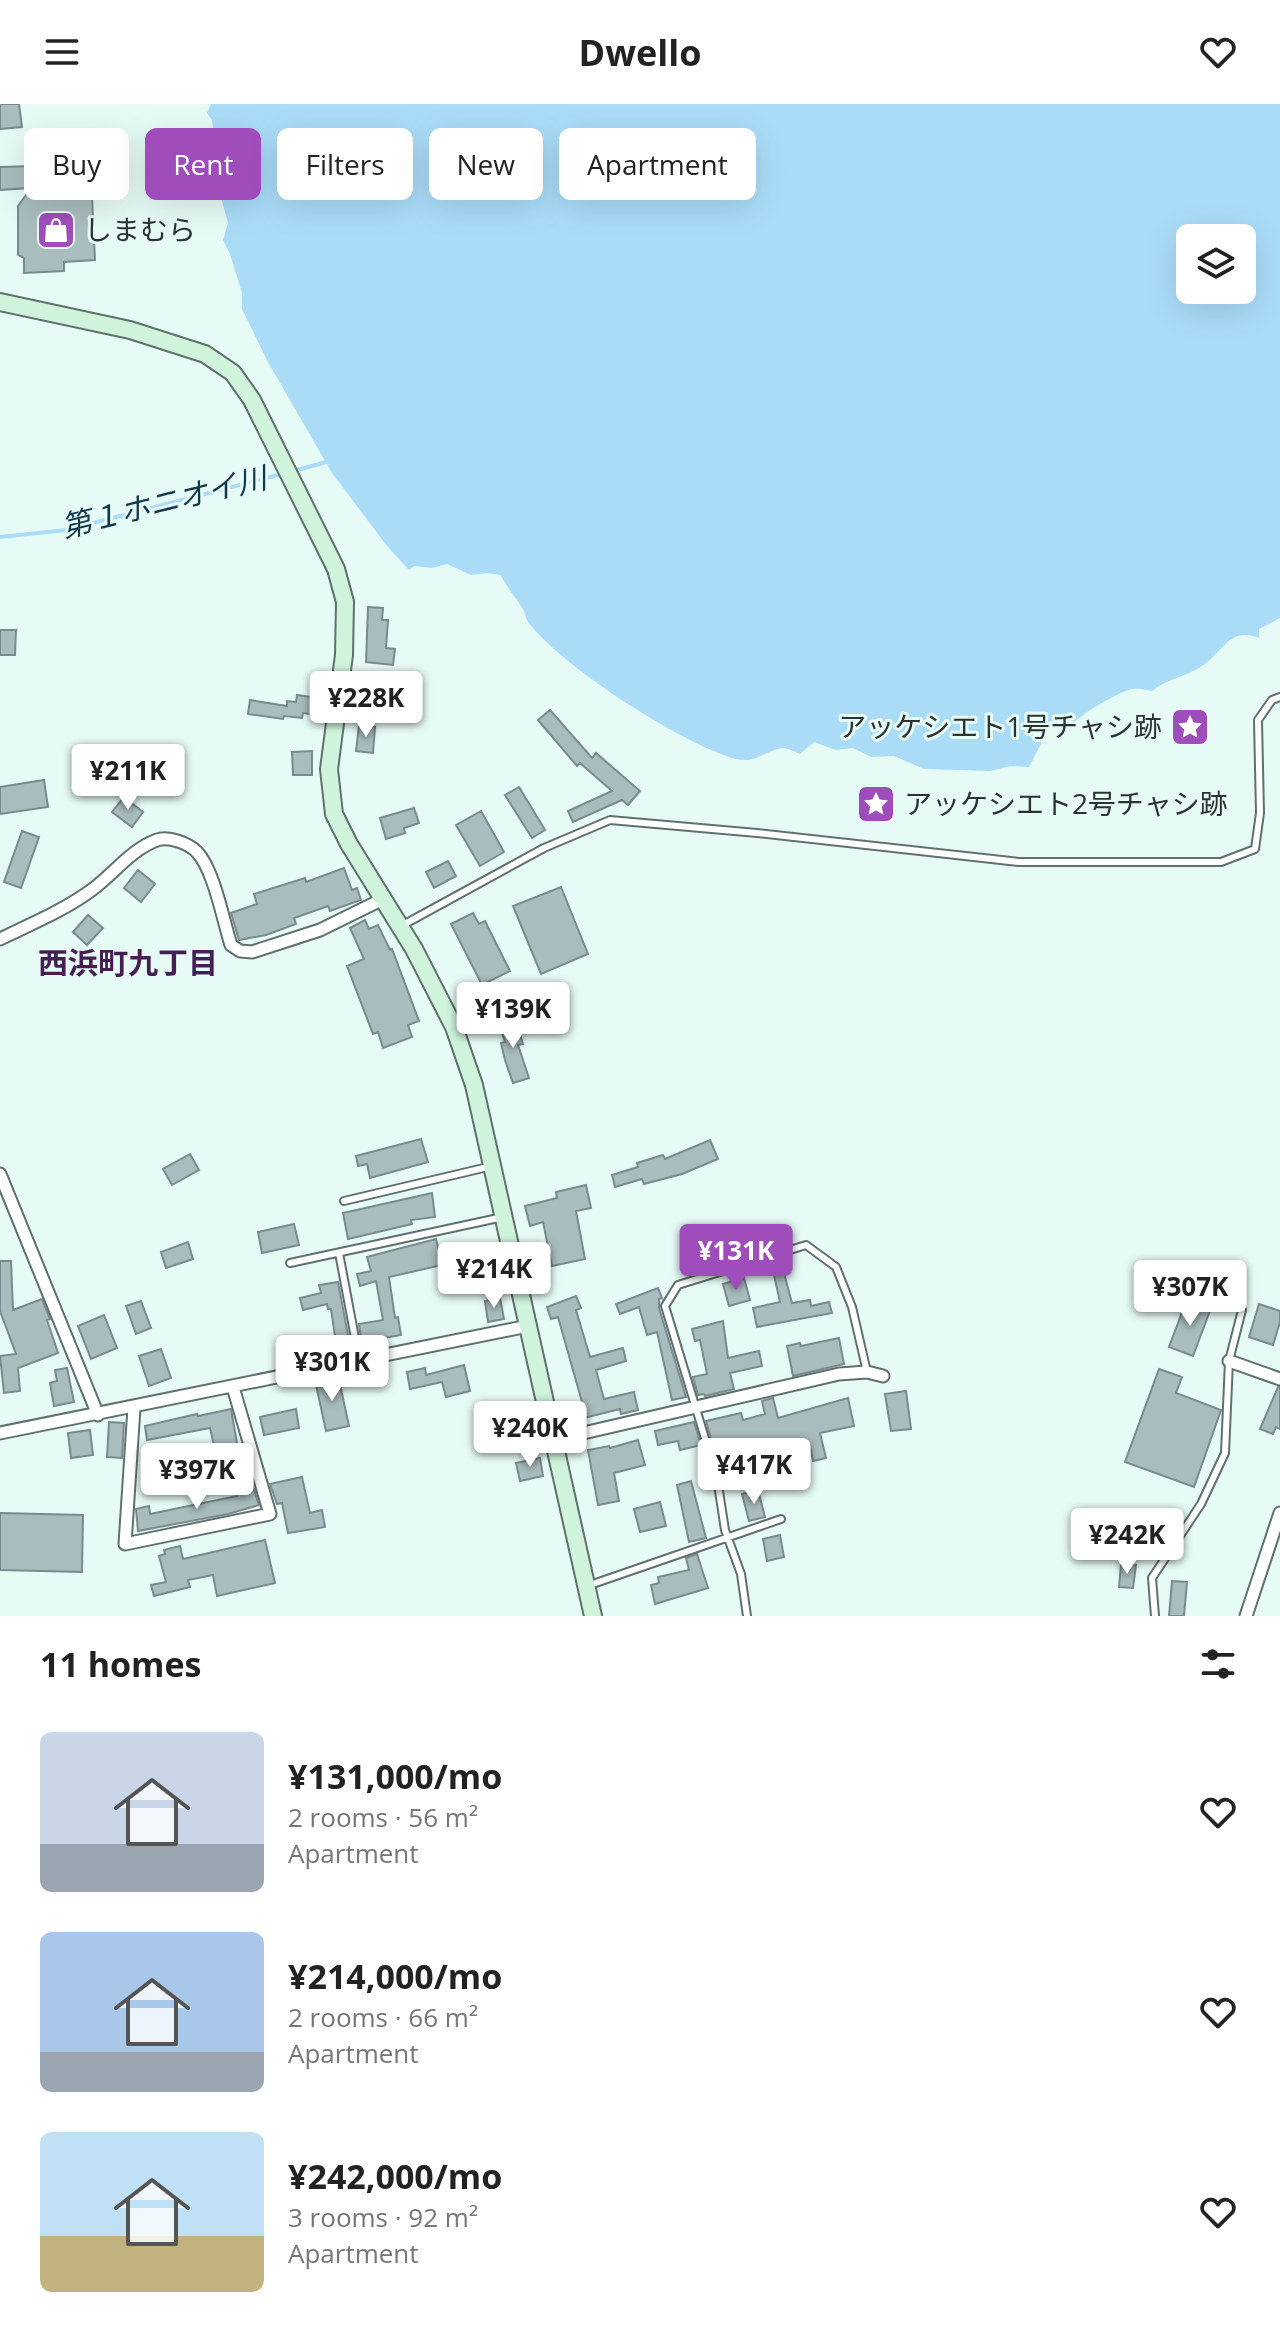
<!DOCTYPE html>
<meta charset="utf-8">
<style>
body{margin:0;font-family:"Open Sans","Noto Sans JP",sans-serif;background:#f6f6f6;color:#222;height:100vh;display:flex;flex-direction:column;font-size:30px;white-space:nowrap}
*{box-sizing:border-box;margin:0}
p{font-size:26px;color:#767676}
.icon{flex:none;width:44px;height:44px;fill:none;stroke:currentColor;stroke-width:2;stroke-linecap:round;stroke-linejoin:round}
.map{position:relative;height:1512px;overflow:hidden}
.details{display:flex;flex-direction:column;background:#fff;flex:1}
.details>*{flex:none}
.top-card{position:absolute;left:24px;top:24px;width:800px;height:72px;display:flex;gap:16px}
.controls{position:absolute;left:1176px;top:120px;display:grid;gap:16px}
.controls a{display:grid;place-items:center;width:80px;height:80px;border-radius:12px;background:#fff;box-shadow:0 8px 32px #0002;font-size:40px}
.price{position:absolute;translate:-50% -68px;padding:0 18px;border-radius:8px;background:#fff;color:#222;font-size:26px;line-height:52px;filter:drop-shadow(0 2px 4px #0008)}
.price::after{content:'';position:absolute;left:50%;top:48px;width:24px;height:18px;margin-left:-12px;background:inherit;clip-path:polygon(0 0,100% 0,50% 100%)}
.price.active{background:#a04dbc;color:#fff}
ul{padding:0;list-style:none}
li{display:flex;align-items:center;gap:24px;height:200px;padding:0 40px}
li span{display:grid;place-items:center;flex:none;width:224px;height:160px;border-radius:12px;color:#555}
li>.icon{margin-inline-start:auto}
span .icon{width:96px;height:96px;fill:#fffc;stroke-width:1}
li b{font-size:34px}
h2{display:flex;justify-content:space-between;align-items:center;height:96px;padding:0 40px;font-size:34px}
.pill{padding:0 28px;border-radius:12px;background:#fff;box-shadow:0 8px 32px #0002;font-size:28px;line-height:72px}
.pill.active{background:#a04dbc;color:#fff}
header{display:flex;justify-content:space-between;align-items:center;height:104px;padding:0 40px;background:#fff;font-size:36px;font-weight:700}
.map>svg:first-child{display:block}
.water{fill:#aadcf8;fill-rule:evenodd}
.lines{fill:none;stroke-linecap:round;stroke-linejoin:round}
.stream{stroke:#aadcf8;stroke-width:4}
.building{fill:#a9bdbf;stroke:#798b8e;stroke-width:2}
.lane-casing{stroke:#60716d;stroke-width:10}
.street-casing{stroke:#60716d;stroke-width:15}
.secondary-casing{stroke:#60716d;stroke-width:20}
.lane{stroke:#fff;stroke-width:6}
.street{stroke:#fff;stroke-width:11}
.secondary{stroke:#cff4db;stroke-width:16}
.labels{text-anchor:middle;stroke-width:6;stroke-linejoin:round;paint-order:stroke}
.poi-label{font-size:28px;fill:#2b3331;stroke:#e7fbf6;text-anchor:start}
.water-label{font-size:30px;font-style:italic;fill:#10374b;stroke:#e7fbf6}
.neighbourhood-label{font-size:30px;font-weight:bold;fill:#451e53;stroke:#e7fbf6}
</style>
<header><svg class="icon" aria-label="menu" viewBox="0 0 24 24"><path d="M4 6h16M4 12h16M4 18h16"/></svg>Dwello<svg class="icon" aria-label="heart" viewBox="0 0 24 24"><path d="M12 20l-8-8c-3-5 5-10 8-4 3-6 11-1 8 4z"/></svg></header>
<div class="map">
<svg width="1280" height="1512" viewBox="0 0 1280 1512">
<rect width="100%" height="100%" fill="#e7fbf6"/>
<!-- water -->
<path class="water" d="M211 0H1280V514L1259 525V534C1230 523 1224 546 1205 560 1189 572 1168 574 1152 587 1146 586 1139 584 1133 585 1119 587 1080 611 1071 621H1056L1048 626 1029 663 1011 662 990 667 924 665 894 652 871 653 853 644 836 646 814 638 800 650C795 648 788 644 783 644 766 646 755 660 736 655 682 640 568 566 532 523 527 518 526 513 524 507 517 494 507 485 501 471L487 469 471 471 447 460 432 464 414 462 409 466 387 442 332 369 268 258 242 205V189L230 150 223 136 228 119 215 72 217 60 212 16 207 9ZM1190 134H1242V186H1190Z"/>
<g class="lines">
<!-- stream -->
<path class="stream" d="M294 367 326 358
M0 433 66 426 282 370"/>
</g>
<!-- building -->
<path class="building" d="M0 0H19L22 23 0 25Z
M34 62V68L78 65 79 92H92L95 156 64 158V167L24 169V154L18 151V102L31 84 0 86V63Z
M368 503 383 504 382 516H388L386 544 395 545 393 561 366 558Z
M0 526H16L15 551H0Z
M372 585 392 587 390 610 374 609 375 600H370Z
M297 591 319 594 317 611 303 609 302 614 284 612 283 615 248 610 250 596 287 602V597L296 598Z
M550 606 592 654 596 649 640 687 628 701 622 696 573 718 568 707 612 687 580 659 577 662 538 616Z
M359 622 375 623 373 649 356 647Z
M312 647V671H293L292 648Z
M44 676 48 703 0 710V683Z
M519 683 545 726 532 734 505 691Z
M124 693 143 708 132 723 112 708Z
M414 704 419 719 404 724 405 729 386 735 380 714Z
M481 707 504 748 480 762 456 721Z
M22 727 39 733 21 784 4 778Z
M448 757 456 772 434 784 426 768Z
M344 764 352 786 357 784 361 796 330 807 328 802 294 814 296 820 266 831 239 836 231 809 257 800 254 790 305 774 306 778Z
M138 766 155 780 141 798 124 784Z
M561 783 588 850 541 870 513 802Z
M473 809 479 820 485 817 510 867 482 881 451 820Z
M88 811 103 824 87 841 73 828Z
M365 816 369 825 378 821 390 846 392 845 419 917 408 921 412 933 383 944 378 928 373 930 347 862 364 855 350 824Z
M514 912 523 940 518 941 529 974 513 979 505 956 501 939 505 938 498 917Z
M421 1035 428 1058 370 1074 367 1060 358 1062 356 1052Z
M710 1036 718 1055 682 1070 644 1080 642 1075 615 1083 612 1071 638 1063 637 1059 663 1051 665 1055Z
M190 1050 199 1066 172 1081 163 1065Z
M586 1081 591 1104 576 1107 585 1155 552 1162 543 1118 530 1122 525 1102 557 1094 556 1088Z
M432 1089 435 1113 411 1116 412 1120 348 1135 343 1109Z
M294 1120 299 1141 262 1149 258 1128Z
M436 1135 442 1161 389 1173 395 1214 398 1213 401 1231 373 1236V1239L362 1241 359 1220 383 1216 376 1177 360 1182 357 1170 371 1167 367 1153Z
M188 1138 193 1155 166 1164 161 1148Z
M488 1142 493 1160 468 1167 463 1149Z
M0 1157H11L13 1206 42 1195 50 1215 47 1216 58 1249 18 1264 20 1287 4 1289 0 1252 16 1250 0 1207Z
M784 1169 792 1199 810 1196 811 1202 829 1198 832 1209 757 1223 753 1204 780 1198 774 1171Z
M744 1174 750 1196 729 1202 723 1180Z
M338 1178 351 1247 328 1251 325 1233 335 1232 331 1205H328L327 1200 303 1206 300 1194 321 1189 319 1181Z
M658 1184 662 1194 659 1195V1204L686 1293 672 1296 657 1228 647 1231 639 1203 620 1210 616 1200Z
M576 1192 581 1204 576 1206 590 1253 623 1244 626 1257 596 1266 604 1295 634 1288 638 1306 621 1310 620 1305 584 1314 580 1298H582L558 1213 551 1215 547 1203Z
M500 1194 504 1215 488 1218 485 1197Z
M1187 1195 1211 1204 1193 1252 1169 1243Z
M141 1197 151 1224 136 1230 126 1202Z
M1259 1200 1280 1207V1218L1273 1241 1249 1233Z
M104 1211 117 1244 91 1255 78 1222Z
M723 1217 728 1254 759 1247 762 1262 730 1269 734 1285 705 1292 704 1290 698 1291 693 1273 707 1270 700 1236 695 1237 692 1225Z
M839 1234 844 1260 793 1272 787 1242 800 1239 801 1242Z
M161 1245 171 1274 149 1282 139 1252Z
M464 1261 470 1287 446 1293 442 1278 410 1285 407 1268 425 1264 426 1271Z
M67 1264 74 1298 54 1302 50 1279 57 1277 55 1266Z
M1159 1265 1182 1273 1176 1289 1221 1306 1194 1383 1125 1358Z
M338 1271 349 1322 326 1327 315 1276Z
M1278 1283H1280V1325L1276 1323 1273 1330 1260 1325Z
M906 1287 911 1325 891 1327 885 1290Z
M773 1294 778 1314 848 1294 854 1322 820 1329 826 1354 813 1357 810 1341 798 1344 796 1338 737 1353 736 1348 722 1351 719 1337 712 1338 706 1317 741 1309 743 1316 765 1310 762 1297Z
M231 1305 240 1356 182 1370 179 1353 215 1346 210 1324 147 1336 145 1322 197 1310 198 1312Z
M296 1305 299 1324 264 1331 260 1313Z
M528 1305 532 1323 539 1322 541 1333 506 1342 497 1312Z
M109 1318 124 1319 122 1354 107 1353Z
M694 1318 701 1341 680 1346 678 1337 658 1341 655 1327Z
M90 1326 93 1351 71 1354 68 1329Z
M638 1336 645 1361 614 1369 619 1397 598 1401 588 1346 609 1342 610 1344Z
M540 1354 543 1372 520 1377 516 1359Z
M176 1363 178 1381 156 1384 155 1373 165 1371 164 1365Z
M302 1373 310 1409 322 1406 325 1423 288 1429 282 1399 277 1400 270 1380Z
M691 1377 706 1434 689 1438 677 1381Z
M253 1383 259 1401 228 1410 138 1427 136 1405 149 1402 150 1410 237 1392 236 1387Z
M758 1386 765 1413 749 1417 742 1390Z
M660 1398 666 1422 640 1428 634 1405Z
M0 1409 83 1411 82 1468 0 1466Z
M780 1431 784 1453 767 1457 763 1435Z
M265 1436 275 1479 217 1492 213 1471 188 1476 190 1483 154 1492 151 1481 166 1478 159 1452 165 1450 164 1446 180 1442 183 1455Z
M697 1450 708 1484 655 1500 651 1481 659 1479 658 1473 689 1466 686 1454Z
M1121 1460 1136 1461 1133 1484 1119 1483Z
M1172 1477 1187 1478 1184 1512H1169Z"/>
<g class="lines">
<defs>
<path id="lane" d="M403 821 544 744 610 716 757 729 1019 758H1221L1255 745 1260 709 1258 616 1272 596 1280 593
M344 1097 492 1062
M339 1149 359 1255
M290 1159 503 1113
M587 1482 781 1415
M747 1512 741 1470 725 1426 717 1374 665 1202 678 1181 806 1141 836 1163 852 1203 867 1268
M1155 1512 1152 1474 1201 1400 1225 1349 1229 1257 1242 1206"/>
<path id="street" d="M0 835C31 820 65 806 93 785 114 769 132 745 157 736 169 732 188 739 197 748 214 766 223 816 231 841L240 847 252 848 320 826 383 795
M0 1070 98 1311
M1229 1257 1280 1275
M134 1304 125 1440 270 1410 233 1283
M0 1329 528 1222
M553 1336 839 1270 867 1268 883 1272
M1246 1512 1280 1409"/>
<path id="secondary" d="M0 198 130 226 205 250 233 269 252 296 336 465 345 498 344 551 329 665 334 710 349 740 414 845 454 923 474 981 593 1512"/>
</defs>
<!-- lane casing -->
<use href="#lane" class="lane-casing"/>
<!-- street casing -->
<use href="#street" class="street-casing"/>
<!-- secondary casing -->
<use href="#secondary" class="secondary-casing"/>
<!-- lane -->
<use href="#lane" class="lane"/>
<!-- street -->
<use href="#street" class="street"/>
<!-- secondary -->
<use href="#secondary" class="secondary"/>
</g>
<!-- icons -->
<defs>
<symbol id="shop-square" viewBox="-11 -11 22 22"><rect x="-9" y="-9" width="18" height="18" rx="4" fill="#a04dbc" stroke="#e7fbf6"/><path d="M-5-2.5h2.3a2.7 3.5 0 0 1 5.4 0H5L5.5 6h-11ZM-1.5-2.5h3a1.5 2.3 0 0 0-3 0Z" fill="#fff"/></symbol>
<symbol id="sight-square" viewBox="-11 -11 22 22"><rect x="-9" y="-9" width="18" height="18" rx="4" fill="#a04dbc" stroke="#e7fbf6"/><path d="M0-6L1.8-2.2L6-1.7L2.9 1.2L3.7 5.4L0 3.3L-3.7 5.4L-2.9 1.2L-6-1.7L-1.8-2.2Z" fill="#fff"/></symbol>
</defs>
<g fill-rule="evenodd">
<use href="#shop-square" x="34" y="104" width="44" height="44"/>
<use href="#sight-square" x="1168" y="601" width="44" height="44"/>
<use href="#sight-square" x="854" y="678" width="44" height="44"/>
</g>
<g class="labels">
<!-- poi labels -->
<g class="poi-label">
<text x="84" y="136">しまむら</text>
<text x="1162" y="633" text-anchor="end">アッケシエト1号チャシ跡</text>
<text x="904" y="710">アッケシエト2号チャシ跡</text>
</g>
<!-- water labels -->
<g class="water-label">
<text transform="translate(164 399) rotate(-14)" y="10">第１ホニオイ川</text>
</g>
<!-- neighbourhood labels -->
<g class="neighbourhood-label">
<text x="128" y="870">西浜町九丁目</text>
</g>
</g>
</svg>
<div class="controls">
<a><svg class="icon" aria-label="layers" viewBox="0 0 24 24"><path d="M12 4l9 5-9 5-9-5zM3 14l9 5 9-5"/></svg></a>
</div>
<b class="price" style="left:366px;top:635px">¥228K</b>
<b class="price" style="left:128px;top:708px">¥211K</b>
<b class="price" style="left:513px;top:946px">¥139K</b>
<b class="price active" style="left:736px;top:1188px">¥131K</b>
<b class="price" style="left:494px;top:1206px">¥214K</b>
<b class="price" style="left:1190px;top:1224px">¥307K</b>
<b class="price" style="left:332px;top:1299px">¥301K</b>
<b class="price" style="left:530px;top:1365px">¥240K</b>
<b class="price" style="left:754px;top:1402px">¥417K</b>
<b class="price" style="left:197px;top:1407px">¥397K</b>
<b class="price" style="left:1127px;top:1472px">¥242K</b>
<div class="top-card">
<a class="pill">Buy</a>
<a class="pill active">Rent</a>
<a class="pill">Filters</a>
<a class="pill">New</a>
<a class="pill">Apartment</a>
</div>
</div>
<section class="details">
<h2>11 homes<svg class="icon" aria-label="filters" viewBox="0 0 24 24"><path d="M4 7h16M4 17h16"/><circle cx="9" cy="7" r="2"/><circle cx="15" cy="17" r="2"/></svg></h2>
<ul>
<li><span style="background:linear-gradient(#c9d6e8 70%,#9aa5b1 0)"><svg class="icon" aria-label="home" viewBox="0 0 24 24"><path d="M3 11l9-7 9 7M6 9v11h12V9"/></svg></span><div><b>¥131,000/mo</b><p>2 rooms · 56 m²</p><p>Apartment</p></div><svg class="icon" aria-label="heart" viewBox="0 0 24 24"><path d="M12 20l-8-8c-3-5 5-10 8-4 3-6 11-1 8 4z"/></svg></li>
<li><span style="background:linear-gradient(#a9c7e8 75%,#9aa5b1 0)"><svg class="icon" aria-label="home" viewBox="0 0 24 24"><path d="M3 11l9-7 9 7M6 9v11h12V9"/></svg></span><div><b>¥214,000/mo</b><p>2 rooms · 66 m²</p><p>Apartment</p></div><svg class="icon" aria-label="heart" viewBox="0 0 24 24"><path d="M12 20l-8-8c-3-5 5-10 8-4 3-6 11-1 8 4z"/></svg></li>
<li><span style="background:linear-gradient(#bfe0f5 65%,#c2b280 0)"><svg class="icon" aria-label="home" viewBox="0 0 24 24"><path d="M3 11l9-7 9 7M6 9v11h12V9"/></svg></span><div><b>¥242,000/mo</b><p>3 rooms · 92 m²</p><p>Apartment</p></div><svg class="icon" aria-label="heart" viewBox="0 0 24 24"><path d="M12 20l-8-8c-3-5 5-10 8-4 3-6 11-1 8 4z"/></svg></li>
</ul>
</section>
